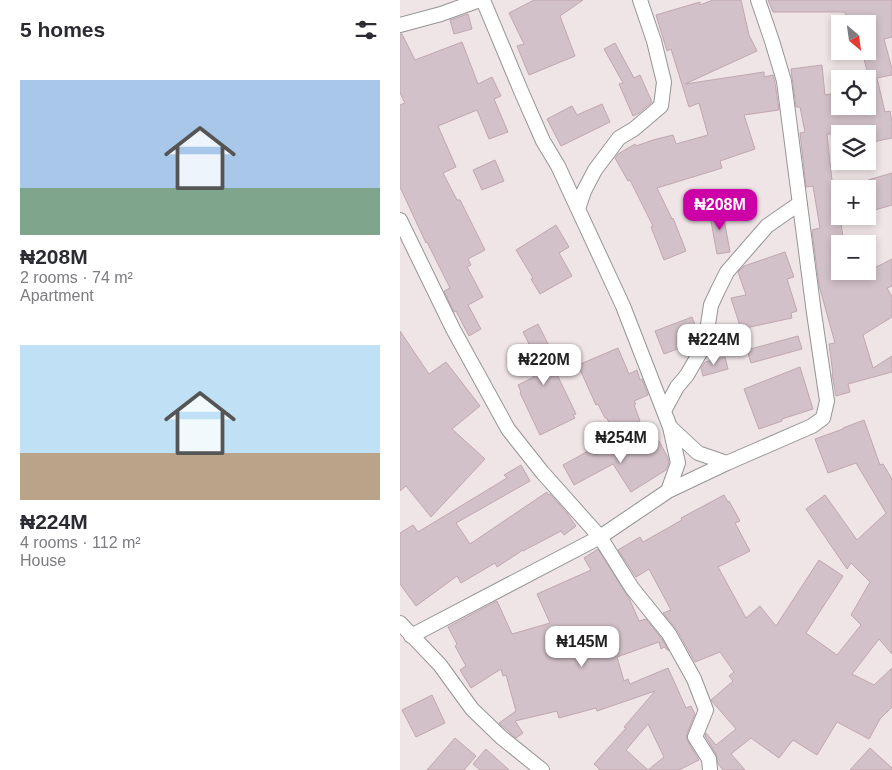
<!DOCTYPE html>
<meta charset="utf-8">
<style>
body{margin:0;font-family:Helvetica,sans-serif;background:#f7f7f7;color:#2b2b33;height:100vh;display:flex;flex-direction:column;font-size:19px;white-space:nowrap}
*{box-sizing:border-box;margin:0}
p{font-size:16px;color:#7c7c81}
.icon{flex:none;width:28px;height:28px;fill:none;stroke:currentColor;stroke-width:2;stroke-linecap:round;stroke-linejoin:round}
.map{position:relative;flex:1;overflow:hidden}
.side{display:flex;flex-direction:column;background:#fff;width:400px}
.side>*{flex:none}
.needle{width:32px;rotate:151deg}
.buttons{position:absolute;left:431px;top:15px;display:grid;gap:10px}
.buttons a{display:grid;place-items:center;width:45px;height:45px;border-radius:0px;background:#fff;box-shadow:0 2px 8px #0003;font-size:25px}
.price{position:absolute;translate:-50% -42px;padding:0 11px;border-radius:10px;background:#fff;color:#222;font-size:16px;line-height:32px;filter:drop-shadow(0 1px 2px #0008)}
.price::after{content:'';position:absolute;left:50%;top:30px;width:15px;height:11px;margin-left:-8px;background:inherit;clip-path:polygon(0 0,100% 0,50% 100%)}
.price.on{background:#cc00a6;color:#fff}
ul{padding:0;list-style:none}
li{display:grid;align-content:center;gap:10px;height:265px;padding:0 20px}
li span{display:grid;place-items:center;height:155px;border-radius:0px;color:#555}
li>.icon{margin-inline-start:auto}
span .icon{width:90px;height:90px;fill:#fffc;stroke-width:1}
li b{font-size:21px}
h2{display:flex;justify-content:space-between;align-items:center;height:60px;padding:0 20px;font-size:21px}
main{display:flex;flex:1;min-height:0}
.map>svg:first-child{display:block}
.building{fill:#d2c1c8;stroke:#c1a6b0;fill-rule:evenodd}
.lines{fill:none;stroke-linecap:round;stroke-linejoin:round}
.street-casing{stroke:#959595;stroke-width:16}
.street{stroke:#fff;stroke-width:14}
</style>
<main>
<section class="side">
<h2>5 homes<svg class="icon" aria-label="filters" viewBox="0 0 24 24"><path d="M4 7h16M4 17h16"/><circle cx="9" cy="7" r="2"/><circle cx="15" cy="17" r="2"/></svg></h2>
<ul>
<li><span style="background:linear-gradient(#a9c7e8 70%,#7fa58c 0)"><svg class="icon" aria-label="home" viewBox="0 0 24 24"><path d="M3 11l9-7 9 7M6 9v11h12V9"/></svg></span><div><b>₦208M</b><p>2 rooms · 74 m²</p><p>Apartment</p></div></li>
<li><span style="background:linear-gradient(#bfe0f5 70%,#b9a48a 0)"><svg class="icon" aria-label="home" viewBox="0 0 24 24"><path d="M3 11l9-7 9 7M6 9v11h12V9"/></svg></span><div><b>₦224M</b><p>4 rooms · 112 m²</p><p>House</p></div></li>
</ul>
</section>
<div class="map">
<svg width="492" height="770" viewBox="0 0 492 770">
<rect width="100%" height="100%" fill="#efe4e6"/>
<!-- building -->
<path class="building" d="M134 0H183L160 16 175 56 129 75 117 46 124 44 109 13Z
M313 0H341L349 35 357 51 285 84 364 72V77L373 75 375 83 379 110 344 115 355 149 320 161 322 168 257 188 272 219 273 218 286 251 264 260 251 227 253 226 230 180 228 181 215 158 218 154 235 144 236 146 253 140 273 135 276 144 308 135 299 103 289 107 271 49 267 51 256 15 300 2V5Z
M368 0H492V37L484 39 492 69V75L477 78 485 112 490 111 492 122V138L468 143V134H427L433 190 436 189 444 244H440V271H449L451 280 492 259V286L487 288 492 297V317L463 335 473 368 492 356V372L448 384 450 392 436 396 432 374H433L429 344 435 343 419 285 412 230 420 228 413 186 406 187 400 133 405 132 400 107H396L391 69 422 65 425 95 440 92V106H468V75L462 51H468V24H447L445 12H373Z
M68 14 72 29 54 34 50 20Z
M0 34H2L15 60 62 42 78 84 92 77 101 96 94 99 108 132 89 139 77 110 38 126 56 167 43 173 57 200H60L85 250 68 259 71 265 67 267 83 297 68 305 81 329 69 336 56 311 54 312 44 291 50 288 27 242 26 243 0 187V105L5 103 0 93Z
M215 43 234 78 240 75 252 102 239 113 233 116 219 84 223 83 204 49Z
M202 104 210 122 161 146 147 119 172 106 177 115Z
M95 160 104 181 82 190 73 170Z
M492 173V205L468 212V180Z
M322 208 330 252 317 254 309 210Z
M156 225 169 247 159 253 172 276 140 294 131 279 133 278 116 250Z
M385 252 394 277 387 279 397 311 391 313 392 318 341 329 331 298 346 295 338 272 344 266Z
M292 317 298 333 296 342 264 354 255 331Z
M138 324 155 358 150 360 176 414 173 415 175 418 140 435 120 393 121 392 118 385 134 377 124 356 133 352 123 332Z
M0 331 29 374 46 362 80 406 52 429 85 459 31 517 6 486 0 491Z
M398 336 402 349 351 363 347 350Z
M218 348 229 374 237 370 240 380 242 379 248 395 234 401 236 404 234 405 240 421 213 433 207 418H205L198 404 196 405 178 365Z
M325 357 328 369 303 376 301 368 305 362Z
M400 367 413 409 382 419V421L359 429 344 389Z
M464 420 480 465 483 464 492 479V654L479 639 452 674 474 685 492 668V707L480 719 469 739 437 722 417 755 393 740 379 758 351 738 331 754 345 770H323L318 764 316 754 305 736 306 733 316 745 336 729 311 700 333 681 329 676 334 672 320 652 295 662 277 630 263 613 271 610 249 569 236 577 218 550 240 537 243 542 282 520 281 518 324 495 328 502 329 501 340 521 335 523 350 551 318 567 346 618 360 606 376 626 419 560 443 576 406 633 437 655 461 625 451 615 470 582 451 563 447 569 406 509 425 495 457 540 486 513 456 463 428 473 415 439 443 429V428Z
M224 435 236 454 259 441 267 456 269 462 266 470 231 492 213 464 174 485 163 465 192 449 195 455 214 446 212 443Z
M121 465 130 481 56 523 70 544 147 492 148 495 150 494 166 512 176 526 164 535 161 531 123 551V550L97 567 95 563 61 583 57 576 16 606 0 584V533L13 525 18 532 107 478 104 475Z
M198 549 229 598 239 621 246 619 262 639 269 651 264 647 261 649 259 642 217 657 224 681 228 679 230 684 268 668 286 708 291 706 295 714 287 734 286 738 299 760 279 770H200L194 764 226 728 224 727 255 691 197 711 196 708 159 718 157 711 115 721 123 733 116 738 99 723 116 711 106 675 103 676 101 669 71 688 60 670 66 666 55 646 57 644 48 627 97 601 112 634 150 623 137 594 191 570 184 558ZM248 724 264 757 248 770 226 750Z
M32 695 45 723 16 737 2 710Z
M55 738 76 756 64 770H27Z
M470 748 492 768V770H450Z
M86 749 109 770H80L73 764Z"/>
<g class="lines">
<defs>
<path id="street" d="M83 0 121 91 143 141 158 166 223 306 270 427 278 463 268 491
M0 25 41 14 80 0
M178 209 184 191 195 170 219 138 234 129 261 106 264 82 254 41 240 0
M0 220 53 329 108 429 142 472 200 537 232 588 269 634 294 679 306 710 295 737 309 759 310 770
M264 411 277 387 287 375 305 344 311 305 318 290 327 272 367 226 400 203
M270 427 298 453 327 463
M0 623 40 665 72 709 101 737 142 770
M11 636 200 537 268 491 327 463 412 426 423 418 427 401 414 313 384 81 372 41 358 0"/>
</defs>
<!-- street casing -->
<use href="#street" class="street-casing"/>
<!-- street -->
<use href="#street" class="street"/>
</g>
</svg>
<div class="buttons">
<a><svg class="needle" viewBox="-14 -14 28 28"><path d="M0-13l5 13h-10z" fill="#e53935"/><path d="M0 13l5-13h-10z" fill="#7c7c81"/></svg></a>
<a><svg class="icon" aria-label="locate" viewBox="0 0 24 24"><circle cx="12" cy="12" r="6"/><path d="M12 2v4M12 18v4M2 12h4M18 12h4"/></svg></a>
<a><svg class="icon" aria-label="layers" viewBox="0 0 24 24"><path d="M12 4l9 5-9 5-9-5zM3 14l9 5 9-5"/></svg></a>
<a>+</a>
<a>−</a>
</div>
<b class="price on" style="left:320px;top:231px">₦208M</b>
<b class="price" style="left:314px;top:366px">₦224M</b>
<b class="price" style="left:144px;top:386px">₦220M</b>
<b class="price" style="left:221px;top:464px">₦254M</b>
<b class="price" style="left:182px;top:668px">₦145M</b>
</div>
</main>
